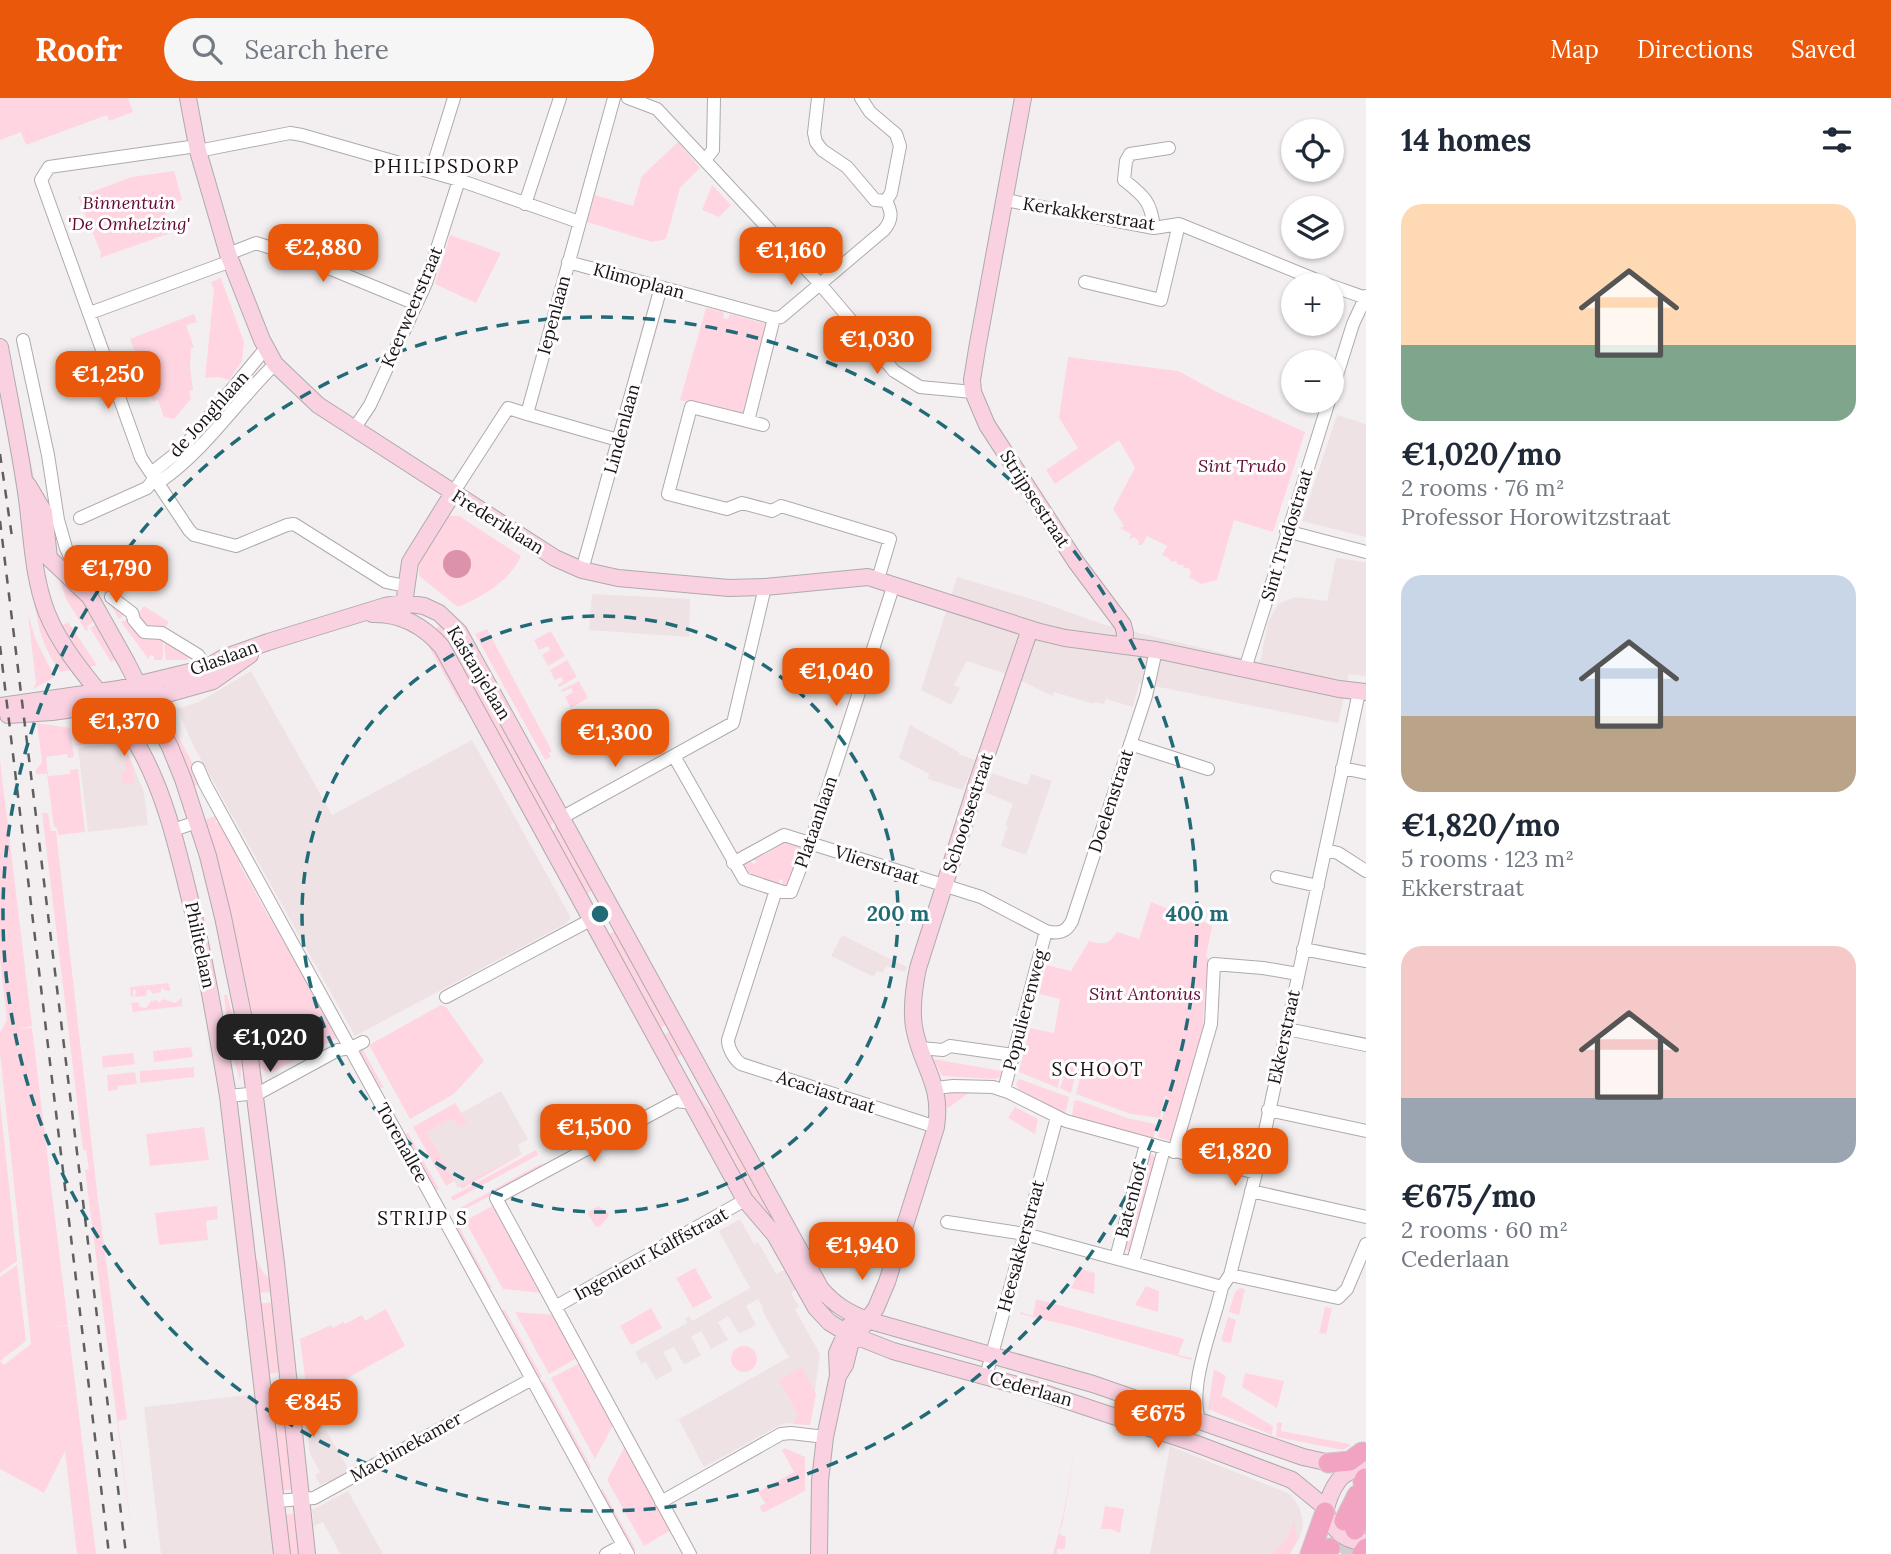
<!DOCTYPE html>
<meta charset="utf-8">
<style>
body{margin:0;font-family:Lora,serif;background:#f6f6f7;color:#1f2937;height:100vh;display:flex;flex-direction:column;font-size:26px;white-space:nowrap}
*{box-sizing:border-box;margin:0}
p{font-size:23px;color:#747a83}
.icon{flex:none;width:38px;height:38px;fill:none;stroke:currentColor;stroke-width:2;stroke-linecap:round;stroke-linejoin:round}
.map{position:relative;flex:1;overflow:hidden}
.drawer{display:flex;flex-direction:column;background:#fff;width:525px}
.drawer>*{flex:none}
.buttons{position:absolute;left:1281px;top:21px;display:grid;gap:14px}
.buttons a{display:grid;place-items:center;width:63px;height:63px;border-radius:50%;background:#fff;box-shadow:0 2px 5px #0004;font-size:35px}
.price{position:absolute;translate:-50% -60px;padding:0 16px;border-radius:14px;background:#ea580c;color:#fff;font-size:23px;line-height:46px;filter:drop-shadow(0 2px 4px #0008)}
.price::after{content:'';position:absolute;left:50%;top:42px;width:21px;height:16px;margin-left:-10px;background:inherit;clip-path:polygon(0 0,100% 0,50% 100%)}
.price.on{background:#222;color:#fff}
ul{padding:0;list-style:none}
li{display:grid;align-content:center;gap:14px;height:371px;padding:0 35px}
li span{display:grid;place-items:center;height:217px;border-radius:21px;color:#555}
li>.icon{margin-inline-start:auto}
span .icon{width:126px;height:126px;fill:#fffc;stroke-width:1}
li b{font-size:30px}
h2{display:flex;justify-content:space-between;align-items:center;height:84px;padding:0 35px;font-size:30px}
header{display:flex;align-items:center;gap:42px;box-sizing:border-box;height:98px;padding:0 35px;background:#ea580c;color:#fff}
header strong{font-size:33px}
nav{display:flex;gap:38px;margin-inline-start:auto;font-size:24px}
.search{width:490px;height:63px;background:#f6f6f7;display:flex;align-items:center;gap:18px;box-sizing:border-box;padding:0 24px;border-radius:38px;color:#747a83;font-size:26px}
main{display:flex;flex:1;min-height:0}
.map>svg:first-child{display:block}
.built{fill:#efe2e5}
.green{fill:#ffd5e1}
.water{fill:#db92aa}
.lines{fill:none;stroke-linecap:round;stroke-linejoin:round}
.primary-tunnel{stroke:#d2cecf;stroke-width:19;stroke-dasharray:19 10;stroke-linecap:butt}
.street-casing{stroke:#afaaac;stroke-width:14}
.secondary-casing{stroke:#afaaac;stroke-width:18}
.primary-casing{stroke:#cccbcc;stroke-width:21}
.street{stroke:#fff;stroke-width:12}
.secondary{stroke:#f9d1e0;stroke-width:16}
.primary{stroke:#f2a3c1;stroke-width:19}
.rail{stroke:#605e5f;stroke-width:2.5;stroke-dasharray:9 9;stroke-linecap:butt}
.ring{fill:none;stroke:#226b76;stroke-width:3.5;stroke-dasharray:12 9}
.labels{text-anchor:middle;stroke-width:6;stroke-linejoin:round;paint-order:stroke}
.park-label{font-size:18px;font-style:italic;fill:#610a34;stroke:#fffdfd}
.street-label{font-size:18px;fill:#161415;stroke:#fffdfd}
.neighbourhood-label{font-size:19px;letter-spacing:2px;fill:#161415;stroke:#fffdfd}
.centre{fill:#226b76;stroke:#fffdfd;stroke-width:3.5}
.ring-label{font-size:21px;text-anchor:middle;font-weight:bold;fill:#226b76;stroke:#fffdfd;stroke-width:6;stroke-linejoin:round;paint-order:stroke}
</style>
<header>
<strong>Roofr</strong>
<div class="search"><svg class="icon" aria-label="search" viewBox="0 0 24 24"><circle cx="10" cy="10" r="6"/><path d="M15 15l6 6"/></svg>Search here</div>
<nav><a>Map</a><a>Directions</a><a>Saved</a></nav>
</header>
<main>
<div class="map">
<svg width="1366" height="1456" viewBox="0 0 1366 1456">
<rect width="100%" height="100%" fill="#f3eff0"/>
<!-- built -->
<path class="built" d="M1337 317 1366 326V439L1302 423Z
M1336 460 1366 464V578L1349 576 1338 625 1139 585 1133 609 1106 601 1104 606 1094 604V606L1054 594 1053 598 1004 575 967 563 954 587 960 590 951 607 921 592 957 479 1035 502 1102 526 1260 564 1268 524 1278 506 1295 499 1327 503Z
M592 496 690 501 689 539 589 532Z
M251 573 332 717 472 642 571 820 565 826 355 938 194 649 177 611 199 604Z
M910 627 959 654V656L975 662 963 692 928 681 929 676 899 660Z
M123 644 144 694 148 727 88 734 78 650Z
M992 675 1027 687 1031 676 1052 683 1026 757 1001 748 1008 728 1005 727 1013 706 985 694Z
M842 837 907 869 905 874 886 868 883 875 877 873 874 879 831 858Z
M501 993 528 1041 518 1047 522 1056 458 1090 427 1034Z
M740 1121 754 1146 758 1144 776 1176 783 1172 785 1174 788 1173 798 1190 791 1195 799 1209 795 1211 820 1256 810 1327 784 1325 704 1369 679 1322 674 1324 791 1258H788L782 1248 762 1212 763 1210 758 1201 746 1208 756 1227 739 1236 728 1218 718 1224 728 1242 711 1251 701 1233 691 1239 701 1257 684 1267 674 1249 663 1254 673 1272 656 1282 646 1264 641 1266 635 1254 687 1225 685 1221 689 1218 692 1223 750 1190 719 1133Z
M256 1296 274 1456H161L144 1309Z
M309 1322 315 1332 318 1331 321 1334 326 1332 350 1374 330 1385 329 1383 320 1387 315 1377 320 1374 310 1356 306 1324Z
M1170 1348 1290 1396 1300 1410 1303 1425 1300 1439 1290 1456H1150Z
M348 1393 383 1456H340L323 1424 314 1428 312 1412Z"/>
<!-- green -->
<path class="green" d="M0 0H128L133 14 109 23 107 17 26 47 21 34 0 42Z
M678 44 700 70 680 90 666 141 652 144 587 124 595 97 633 108 642 78Z
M174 73 182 102 163 108 173 134 100 160 101 155 78 99 132 79Z
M712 87 731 107 719 119 702 112Z
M450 137 501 155 476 205 435 186Z
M221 180 244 244 242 263 229 282 219 279 205 280 214 192 211 184Z
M706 210 724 214 723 220 728 221 730 216 767 226 744 317 740 318 680 302Z
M194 216 197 224 186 227 194 250H191L190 269 193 292 189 293 191 301 174 321 164 319 158 302 153 303 130 241Z
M1068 259 1178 273 1219 295 1305 334 1273 434 1234 422 1217 482 1201 486 1189 479 1191 475 1189 470H1184L1183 467H1178L1176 463 1171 464 1169 460 1162 457 1167 448 1147 438 1142 447H1139L1138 442 1133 439 1129 442 1131 436 1120 430 1124 428 1113 411 1135 370 1119 342 1055 386 1046 372 1078 350 1059 320Z
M12 270 36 390 34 393 7 272Z
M449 418H459L521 458C510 483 482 499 458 509L419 478V463Z
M58 475 78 491 123 563 115 561 111 564 90 530 96 526 94 523 87 528 88 531 86 533 66 501Z
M104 477 119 489 113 496 123 515 122 519 119 521 98 484Z
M34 503 43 527 71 572 60 574C43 549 38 531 34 503Z
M144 508 169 524 164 531 152 533 137 517Z
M28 516 35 540 53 576V580L33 591 36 585Z
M128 521 141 538 164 542C161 550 165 555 162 562H154V558L150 557 148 561 147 559 121 524Z
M68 524 97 567 89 569 61 528Z
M445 525 479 577 469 582 433 532Z
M487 531 552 653 549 655 551 659 545 662 475 536Z
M551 533 565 558 548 568 542 557 550 552 548 548 539 552 534 542Z
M428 539 464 603 460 605 425 542Z
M166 544 193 559 186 562H166L164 548Z
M567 562 577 579 559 589 558 587 563 583 561 579 555 582 550 572Z
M579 583 588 600 571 610 565 599 573 594 571 590 562 594 561 592Z
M476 586H481L557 718 548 732 473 589Z
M170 622 196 672 200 686 192 689 164 623Z
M37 625 70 630 74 659 68 660 67 656 46 659 48 678 70 676V672L78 671 85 734 58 737 57 729H54L47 676H36V672L42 664Z
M89 630 106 634 111 643 78 647 76 632Z
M127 654 135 673 133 674 134 685 123 686 121 674 126 673 124 655Z
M0 662 32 928 19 931 32 930 68 1227 54 1229 68 1228 96 1456H77L65 1353 44 1395 0 1371V1179L17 1167 26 1243 0 1263 4 1267 31 1246 0 955V935L7 922 0 861Z
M42 715H48L51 733H56L98 1102 127 1321 118 1323 134 1456 85 1072 89 1071 86 1052H83Z
M217 717 218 722 213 726 220 723 242 762 239 765 269 819 272 818 339 939 271 975 265 973 260 969 252 914 226 797 205 722Z
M558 724 595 791 581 799 552 735Z
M784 741 802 751 787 789H781L783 782 780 781 778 788 749 778 743 767 747 761 754 766 757 764 749 759 755 756 757 760 782 746 781 743Z
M1151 804 1174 813 1176 811 1193 815V818L1212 828 1206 859 1208 860 1203 924 1205 930 1173 1044 1158 1039 1167 998H1165L1160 1020 1131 1016 1076 996 1081 975 1076 974 1071 995 1060 990 1064 979 1060 978 1058 990 1019 974 1030 930 1054 935 1060 901 1039 896 1046 867 1071 873 1089 843C1104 847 1108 847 1117 834L1139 841Z
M619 831 667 925 660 931 606 838Z
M169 885 170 893 164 892 162 888 161 894 153 896 150 892H147L146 898 135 899 136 892H133V898L131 899 130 889Z
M224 897H227C234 923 245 955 240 983L229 943Z
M182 900V908L133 914 131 905 138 904 140 909 146 910 151 903 157 902 159 905 163 901 175 905Z
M441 907 446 909 484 963 454 996 410 1021 369 947Z
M674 931 688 953 671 962 662 938Z
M191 949 193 959 154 964 153 953Z
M362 950 384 990 377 989 359 956Z
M133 955 135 966 103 970 102 958Z
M933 961 1002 973 1000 979 996 981 942 978Z
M194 969V979L140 985V973Z
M135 974 137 986 118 988 117 992 108 993 107 977Z
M1019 981 1069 999 1066 1013 1063 1014 1020 993 1016 986Z
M949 993 969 994V995L948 1010 945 1007 944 998Z
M692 994C718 1008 762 1102 778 1133L757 1114Z
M1077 1002 1127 1020 1155 1026 1157 1028 1153 1041 1072 1018 1074 1003Z
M0 1003 17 1163 0 1175Z
M455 1005 467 1024 458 1029 453 1020 427 1034 454 1083 446 1088 413 1029Z
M1015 1009 1038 1021 1035 1036 1008 1020Z
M235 1020H240L255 1157 264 1176 272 1183 273 1194 255 1195Z
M204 1029 209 1062 150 1068 146 1036Z
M408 1035 439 1091 434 1094 403 1037Z
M536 1052 538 1057 453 1103 451 1099Z
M522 1056 462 1091 460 1087Z
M1153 1057 1156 1060 1130 1153H1128L1123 1148 1149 1058Z
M542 1065 539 1073 459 1114 458 1111Z
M494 1107 543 1195 503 1191 465 1123Z
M217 1108 218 1121 206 1123 208 1142 159 1147 155 1115Z
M599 1108 609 1116 608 1119 599 1129 595 1128 588 1116 589 1113Z
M458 1127 492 1190 486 1189 454 1130Z
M695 1170 712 1200 693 1210 676 1180Z
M1081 1171 1095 1175 1094 1196 1071 1190Z
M1146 1188 1159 1193 1158 1214 1135 1207Z
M1240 1190 1245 1191 1239 1217 1229 1214 1235 1194Z
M1036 1201 1184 1241 1178 1257 1192 1260 1191 1262 1075 1229 1020 1216V1214L1033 1218Z
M275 1204 281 1271C278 1276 273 1276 268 1275L256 1206Z
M1325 1209 1332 1210 1326 1236 1319 1235Z
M651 1210 662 1230 631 1247 620 1228Z
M386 1211 405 1248 308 1302 300 1241 331 1227 333 1230 343 1224 345 1226 362 1217 365 1223Z
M499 1212H505L542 1279 537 1281Z
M515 1214 554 1217 577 1260 549 1276Z
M1228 1219 1236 1222 1231 1245 1221 1243Z
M731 1261a13 13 0 1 1 26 0a13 13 0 1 1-26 0Z
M580 1265 613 1327 595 1361 551 1280Z
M802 1269 816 1296 810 1327 793 1326 798 1316 779 1282Z
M1214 1271 1226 1278 1221 1300 1223 1298 1273 1328 1272 1337 1208 1311Z
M1245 1275 1284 1283 1277 1310 1242 1289Z
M544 1283 591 1369 588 1374 539 1286Z
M278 1294 284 1296 288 1316 269 1319V1298Z
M288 1320 296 1391 277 1393 269 1322Z
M1277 1324 1282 1325 1281 1333 1349 1346 1350 1348 1343 1352 1276 1339Z
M1079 1329 1063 1423 1059 1436 1066 1439 1065 1451H1057V1456H1053L1063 1418Z
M625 1348 671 1432 644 1448 607 1382Z
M785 1350 805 1359V1393L763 1415 759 1409 765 1405 758 1394 794 1374 782 1352Z
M602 1390 636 1452 632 1454 599 1396Z
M1105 1408 1124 1411 1120 1435 1111 1431H1101Z
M299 1415 304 1456H285L280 1417Z
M1294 1423 1297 1442 1289 1456H1272L1288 1440Z"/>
<!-- water -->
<path class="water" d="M443 466a14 14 0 1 1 28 0a14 14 0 1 1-28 0Z"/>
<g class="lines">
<!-- primary-tunnel -->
<path class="primary-tunnel" d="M1342 1456 1355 1432"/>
<defs>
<path id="street" d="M628 0 657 11 820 186 894 273 920 289 973 294
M818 0 814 35 816 44 822 52 847 69 875 102 886 103
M861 0 870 14 896 36 900 48 891 95 886 103
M197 48 49 69 41 82 141 360 189 432 194 437 236 448 287 427 294 426 386 484 405 488
M198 53 290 35 302 37 459 82 579 124
M705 62 713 52 714 0
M431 74 454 0
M1005 102 1154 130 1179 126 1329 187
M525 106 560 0
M1154 130C1151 103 1144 98 1124 82L1126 63 1130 56 1169 50
M228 156 256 145 309 162 416 206
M568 164 774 220 781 219 884 132C893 121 892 114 886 103
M1085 184 1161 202 1179 126
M1332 188 1366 200
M90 215 231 163
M23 242 48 357 58 422 66 450 84 489
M1332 293 1353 226 1366 198
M527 316 618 342
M748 323 774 220
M763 327 691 309 668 396 727 411 742 405 772 413 781 408 890 441 878 481
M354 331 370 307 426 185 459 82
M155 380 162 382C206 351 236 304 275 266
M453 395 508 310 527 316 614 0
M80 420 147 390 155 380V372L183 350 266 250
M1286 433 1366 454
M582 472 661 189
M111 499 132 515 134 522 144 534 162 535 198 557 210 576
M1245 571 1329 303
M1130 646 1208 671
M674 658 744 781 783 794H791L812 740 894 486
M198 670 205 686 628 1456
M1342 670 1366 675
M561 720 733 625 765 489
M173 732 197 724
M1325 752 1338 755 1366 773
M733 765 784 737 981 799 1046 833C1058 836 1066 835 1072 823L1146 598 1156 552
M1277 779 1318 788
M776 792 728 942C728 950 734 961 741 966L936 1029
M1303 851 1366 863
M446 899 611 811
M1287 931 1366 947
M920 950 943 952 950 948 1013 957
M936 990 953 988 993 989 1008 994 1066 1023 1256 1075
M1004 992 1046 833
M228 998 259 995 338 952 351 950 363 944
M1268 1012 1366 1033
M1174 1054 1211 926 1214 866 1263 870 1298 876
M1251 1093 1366 1119
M947 1124 1025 1136 1222 1189
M1116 1160 1146 1046
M1133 1164 1164 1051
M1230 1177 1338 1200 1347 1191 1366 1146
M555 1209 745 1102
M986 1278 1057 1019
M1199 1322C1188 1285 1214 1227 1222 1189L1230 1177 1256 1075 1359 594
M276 1403 314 1400 532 1281
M661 1404 781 1336 791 1335 825 1339
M606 1456 623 1447
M690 1456 496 1100 676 1003 692 1005"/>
<path id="secondary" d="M188 0 198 53 228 156 262 242 275 266 318 307 555 460 582 472 618 480 729 490 765 489 868 479 1040 534 1065 540 1156 552 1339 591 1366 594
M1023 0 977 251 972 282 973 294 987 327 1076 464 1123 527 1125 535 1124 548
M0 249C9 300 20 350 27 401 32 438 33 480 47 515 68 568 117 607 142 655 164 696 175 741 186 785 204 856 216 927 228 998L282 1456
M28 387 44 414 49 460 90 499 127 565 170 649 183 681 208 758 223 819 247 936 276 1165 307 1456
M403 513 410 464 453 395
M372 516C401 515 423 527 442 549L745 1102 775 1137 816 1210 829 1224 845 1234 893 1253 1035 1292 1194 1345 1292 1382 1326 1410
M99 595 109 600 128 603 167 596 213 583 250 557
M0 608 119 591 206 570 223 560 268 544 385 508 404 505 424 508 439 515 459 534 821 1191C835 1207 847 1214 867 1222L1093 1286 1303 1359 1339 1367
M8 617 52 614 115 605
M838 1278 845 1267 850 1247 876 1210 887 1184 936 1029C943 985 921 969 914 929 911 909 914 889 918 870L977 685 1030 531
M1366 1369C1340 1371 1331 1390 1325 1414 1333 1432 1345 1444 1366 1444
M819 1456 820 1383 825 1339 838 1278 837 1255 849 1228"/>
<path id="primary" d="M1328 1365 1350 1363 1362 1354
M1363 1384 1365 1380
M1344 1423 1357 1397
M1355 1432 1366 1410
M1310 1456 1325 1414
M1326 1456 1330 1450
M1362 1456 1366 1450"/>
</defs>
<!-- street casing -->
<use href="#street" class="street-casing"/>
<!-- secondary casing -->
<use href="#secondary" class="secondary-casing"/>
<!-- primary casing -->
<use href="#primary" class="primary-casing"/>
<!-- street -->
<use href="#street" class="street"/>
<!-- secondary -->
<use href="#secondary" class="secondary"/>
<!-- primary -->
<use href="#primary" class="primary"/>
<!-- rail -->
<path class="rail" d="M0 356 12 439
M0 423 126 1456
M0 548 109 1456"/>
</g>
<!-- distance rings -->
<g class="ring">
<circle cx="600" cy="816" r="298"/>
<circle cx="600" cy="816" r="597"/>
</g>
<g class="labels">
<!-- park labels -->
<g class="park-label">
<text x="129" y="111">Binnentuin<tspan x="129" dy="21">'De Omhelzing'</tspan></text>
<text x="1242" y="374">Sint Trudo</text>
<text x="1145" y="902">Sint Antonius</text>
</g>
<!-- street labels -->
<g class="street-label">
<text transform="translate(1089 116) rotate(9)" y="6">Kerkakkerstraat</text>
<text transform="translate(639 183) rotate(15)" y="6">Klimoplaan</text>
<text transform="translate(412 209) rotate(-67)" y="6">Keerweerstraat</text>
<text transform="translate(554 217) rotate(-75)" y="6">Iepenlaan</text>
<text transform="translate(209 316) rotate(-48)" y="6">de Jonghlaan</text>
<text transform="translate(622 331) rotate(-75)" y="6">Lindenlaan</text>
<text transform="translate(1035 401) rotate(57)" y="6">Strijpsestraat</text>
<text transform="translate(498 424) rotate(32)" y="6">Frederiklaan</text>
<text transform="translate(1287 437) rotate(-73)" y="6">Sint Trudostraat</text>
<text transform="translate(224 560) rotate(-20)" y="6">Glaslaan</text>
<text transform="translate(479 575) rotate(59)" y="6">Kastanjelaan</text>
<text transform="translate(1111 703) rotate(-72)" y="6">Doelenstraat</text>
<text transform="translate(968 715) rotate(-72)" y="6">Schootsestraat</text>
<text transform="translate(816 724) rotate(-71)" y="6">Plataanlaan</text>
<text transform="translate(877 767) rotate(18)" y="6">Vlierstraat</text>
<text transform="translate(200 847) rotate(78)" y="6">Philitelaan</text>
<text transform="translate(1025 912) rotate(-75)" y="6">Populierenweg</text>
<text transform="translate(1284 939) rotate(-78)" y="6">Ekkerstraat</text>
<text transform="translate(826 994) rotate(18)" y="6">Acaciastraat</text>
<text transform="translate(402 1045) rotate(61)" y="6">Torenallee</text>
<text transform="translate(1131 1103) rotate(-75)" y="6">Batenhof</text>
<text transform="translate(1021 1148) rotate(-75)" y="6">Heesakkerstraat</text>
<text transform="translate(651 1156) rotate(-29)" y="6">Ingenieur Kalffstraat</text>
<text transform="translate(1031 1291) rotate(16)" y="6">Cederlaan</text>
<text transform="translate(406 1349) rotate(-29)" y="6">Machinekamer</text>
</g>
<!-- neighbourhood labels -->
<g class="neighbourhood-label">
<text x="447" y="75">PHILIPSDORP</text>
<text x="1098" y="978">SCHOOT</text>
<text x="423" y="1127">STRIJP S</text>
</g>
</g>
<circle cx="600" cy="816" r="10" class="centre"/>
<g class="ring-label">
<text x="898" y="823">200 m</text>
<text x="1197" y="823">400 m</text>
</g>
</svg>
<div class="buttons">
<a><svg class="icon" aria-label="locate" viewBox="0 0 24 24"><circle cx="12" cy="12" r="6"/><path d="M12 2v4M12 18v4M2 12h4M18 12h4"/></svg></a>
<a><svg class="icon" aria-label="layers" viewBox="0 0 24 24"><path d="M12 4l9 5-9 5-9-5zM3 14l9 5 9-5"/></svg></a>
<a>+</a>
<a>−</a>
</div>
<b class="price" style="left:323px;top:186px">€2,880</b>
<b class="price" style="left:791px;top:189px">€1,160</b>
<b class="price" style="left:877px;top:278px">€1,030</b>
<b class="price" style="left:108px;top:313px">€1,250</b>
<b class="price" style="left:116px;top:507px">€1,790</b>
<b class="price" style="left:836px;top:610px">€1,040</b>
<b class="price" style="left:124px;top:660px">€1,370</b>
<b class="price" style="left:615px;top:671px">€1,300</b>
<b class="price on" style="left:270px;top:976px">€1,020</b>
<b class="price" style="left:594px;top:1066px">€1,500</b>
<b class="price" style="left:1235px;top:1090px">€1,820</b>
<b class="price" style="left:862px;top:1184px">€1,940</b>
<b class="price" style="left:313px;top:1341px">€845</b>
<b class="price" style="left:1158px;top:1352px">€675</b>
</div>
<section class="drawer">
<h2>14 homes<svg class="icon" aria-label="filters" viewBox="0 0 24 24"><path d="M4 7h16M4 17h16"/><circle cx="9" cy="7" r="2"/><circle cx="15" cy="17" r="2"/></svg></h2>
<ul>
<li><span style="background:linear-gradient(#ffd9b3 65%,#7fa58c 0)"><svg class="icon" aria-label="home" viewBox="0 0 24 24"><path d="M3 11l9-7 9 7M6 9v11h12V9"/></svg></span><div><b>€1,020/mo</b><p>2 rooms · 76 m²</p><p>Professor Horowitzstraat</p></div></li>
<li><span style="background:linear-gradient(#c9d6e8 65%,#b9a48a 0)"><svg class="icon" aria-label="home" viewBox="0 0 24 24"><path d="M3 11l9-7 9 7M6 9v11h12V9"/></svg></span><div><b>€1,820/mo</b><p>5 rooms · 123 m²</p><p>Ekkerstraat</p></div></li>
<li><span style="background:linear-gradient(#f6c9c9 70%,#9aa5b1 0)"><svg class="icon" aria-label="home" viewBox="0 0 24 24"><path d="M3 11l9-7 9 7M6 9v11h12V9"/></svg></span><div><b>€675/mo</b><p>2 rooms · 60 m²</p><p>Cederlaan</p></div></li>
</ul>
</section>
</main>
